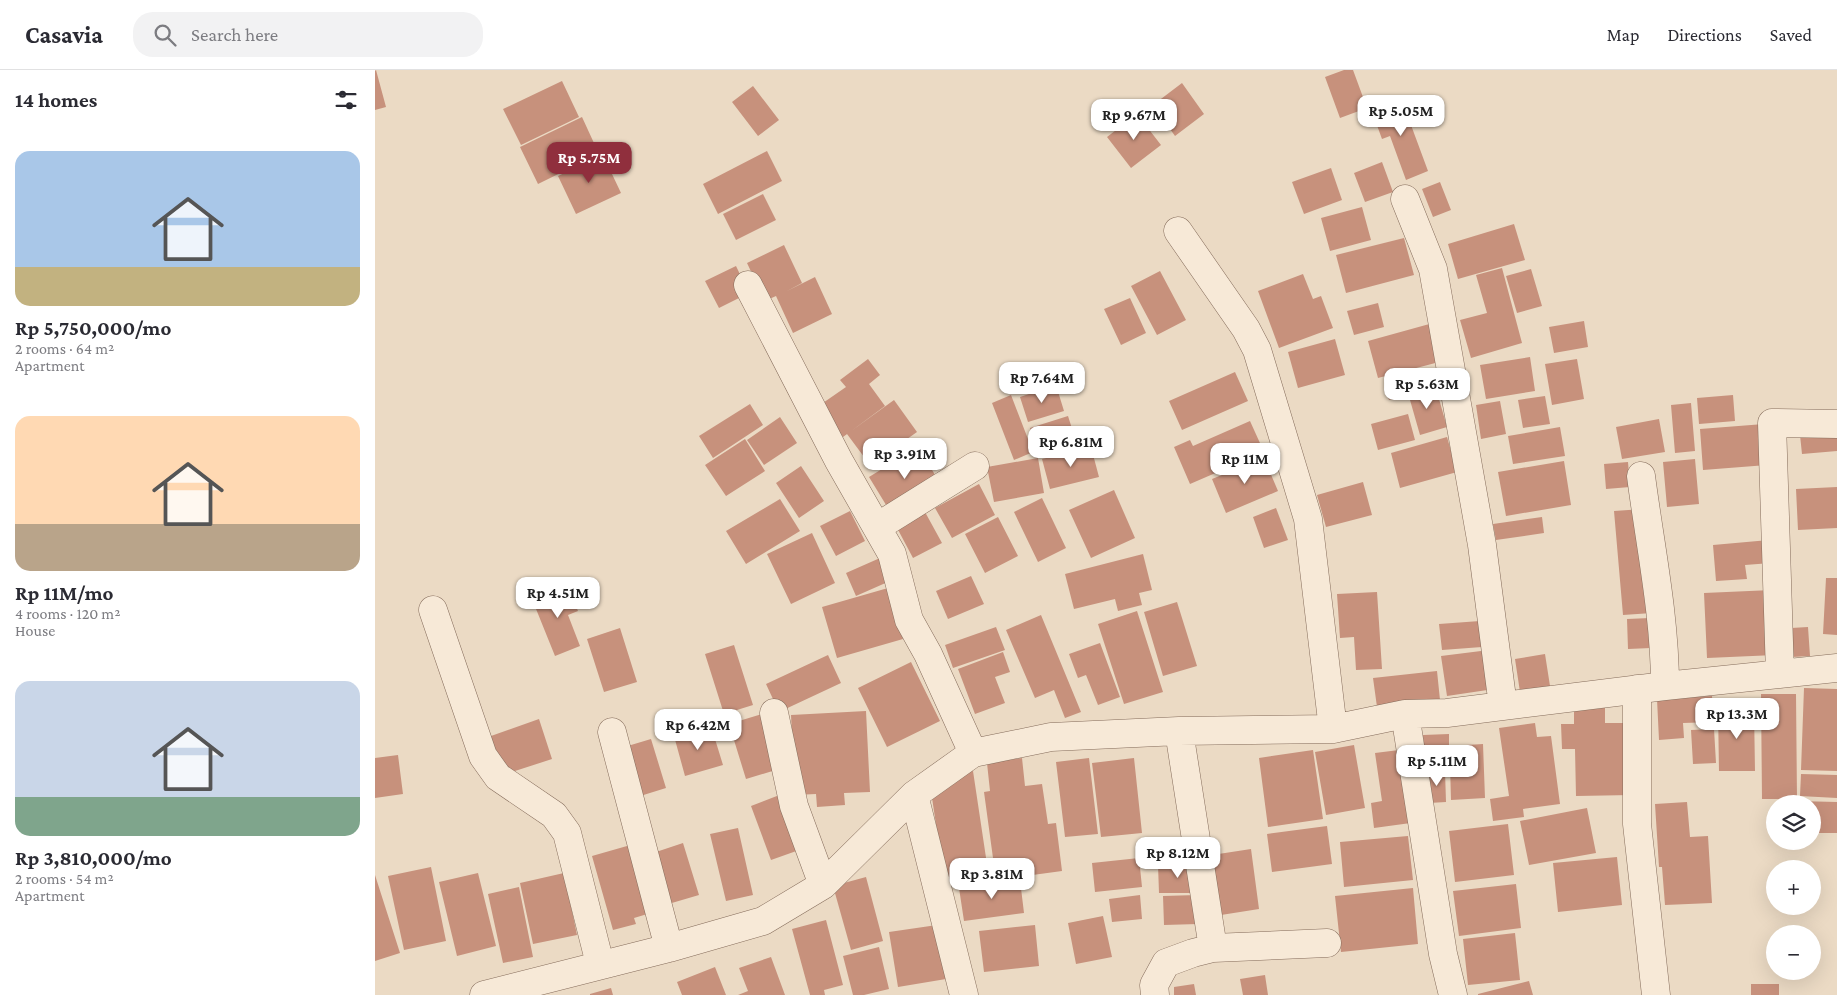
<!DOCTYPE html>
<meta charset="utf-8">
<style>
body{margin:0;font-family:"Crimson Pro",serif;background:#f2f2f3;color:#2b2b33;height:100vh;display:flex;flex-direction:column;font-size:19px;white-space:nowrap}
*{box-sizing:border-box;margin:0}
p{font-size:16px;color:#7c7c81}
.icon{flex:none;width:28px;height:28px;fill:none;stroke:currentColor;stroke-width:2;stroke-linecap:round;stroke-linejoin:round}
.map{position:relative;flex:1;overflow:hidden}
.drawer{display:flex;flex-direction:column;background:#fff;width:375px}
.drawer>*{flex:none}
.buttons{position:absolute;left:1391px;top:725px;display:grid;gap:10px}
.buttons a{display:grid;place-items:center;width:55px;height:55px;border-radius:50%;background:#fff;box-shadow:0 5px 20px #0002;font-size:25px}
.price{position:absolute;translate:-50% -42px;padding:0 11px;border-radius:10px;background:#fff;color:#222;font-size:16px;line-height:32px;filter:drop-shadow(0 1px 2px #0008)}
.price::after{content:'';position:absolute;left:50%;top:30px;width:15px;height:11px;margin-left:-8px;background:inherit;clip-path:polygon(0 0,100% 0,50% 100%)}
.price.active{background:#902f3d;color:#fff}
ul{padding:0;list-style:none}
li{display:grid;align-content:center;gap:10px;height:265px;padding:0 15px}
li span{display:grid;place-items:center;height:155px;border-radius:15px;color:#555}
li>.icon{margin-inline-start:auto}
span .icon{width:90px;height:90px;fill:#fffc;stroke-width:1}
li b{font-size:21px}
h2{display:flex;justify-content:space-between;align-items:center;height:60px;padding:0 15px;font-size:21px}
header{display:flex;align-items:center;gap:30px;box-sizing:border-box;height:70px;padding:0 25px;background:#fff;border-bottom:1px solid #e1e1e2}
header strong{font-size:24px}
nav{display:flex;gap:28px;margin-inline-start:auto;font-size:18px}
.search{width:350px;height:45px;background:#f2f2f3;display:flex;align-items:center;gap:12px;box-sizing:border-box;padding:0 18px;border-radius:20px;color:#7c7c81;font-size:19px}
main{display:flex;flex:1;min-height:0}
.map>svg:first-child{display:block}
.building{fill:#c7917c}
.lines{fill:none;stroke-linecap:round;stroke-linejoin:round}
.minor-casing{stroke:#856c5b;stroke-width:29}
.minor{stroke:#f7e9d7;stroke-width:28}
</style>
<header>
<strong>Casavia</strong>
<div class="search"><svg class="icon" aria-label="search" viewBox="0 0 24 24"><circle cx="10" cy="10" r="6"/><path d="M15 15l6 6"/></svg>Search here</div>
<nav><a>Map</a><a>Directions</a><a>Saved</a></nav>
</header>
<main>
<section class="drawer">
<h2>14 homes<svg class="icon" aria-label="filters" viewBox="0 0 24 24"><path d="M4 7h16M4 17h16"/><circle cx="9" cy="7" r="2"/><circle cx="15" cy="17" r="2"/></svg></h2>
<ul>
<li><span style="background:linear-gradient(#a9c7e8 75%,#c2b280 0)"><svg class="icon" aria-label="home" viewBox="0 0 24 24"><path d="M3 11l9-7 9 7M6 9v11h12V9"/></svg></span><div><b>Rp 5,750,000/mo</b><p>2 rooms · 64 m²</p><p>Apartment</p></div></li>
<li><span style="background:linear-gradient(#ffd9b3 70%,#b9a48a 0)"><svg class="icon" aria-label="home" viewBox="0 0 24 24"><path d="M3 11l9-7 9 7M6 9v11h12V9"/></svg></span><div><b>Rp 11M/mo</b><p>4 rooms · 120 m²</p><p>House</p></div></li>
<li><span style="background:linear-gradient(#c9d6e8 75%,#7fa58c 0)"><svg class="icon" aria-label="home" viewBox="0 0 24 24"><path d="M3 11l9-7 9 7M6 9v11h12V9"/></svg></span><div><b>Rp 3,810,000/mo</b><p>2 rooms · 54 m²</p><p>Apartment</p></div></li>
</ul>
</section>
<div class="map">
<svg width="1462" height="925" viewBox="0 0 1462 925">
<rect width="100%" height="100%" fill="#ebdac4"/>
<!-- building -->
<path class="building" d="M1 0 11 37 0 40V1Z
M969 0H978L992 38 965 48 950 7Z
M187 11 204 47 146 75 128 39Z
M807 13 829 44 800 66 778 35Z
M378 16 404 50 383 66 357 32Z
M1026 28 1053 101 1031 110 1015 66 1007 69 996 39Z
M762 44 786 75 756 98 732 67Z
M207 47 224 84 163 114 145 77Z
M392 81 407 111 343 144 328 114Z
M228 85 246 123 201 144 183 106Z
M1007 92 1018 122 990 132 979 103Z
M956 98 967 130 929 144 917 112Z
M1065 112 1076 140 1058 147 1047 119Z
M388 124 401 150 361 170 348 144Z
M987 137 996 170 955 181 946 148Z
M1139 154 1150 190 1083 209 1073 174Z
M1029 168 1039 205 971 223 961 185Z
M409 175 427 213 412 221 440 207 457 244 418 263 401 226 390 231 372 193Z
M361 196 374 223 344 238 330 211Z
M1127 198 1147 273 1096 288 1085 250 1112 243 1101 205Z
M1156 199 1167 236 1142 243 1131 206Z
M785 201 811 250 782 265 756 216Z
M928 204 938 229 946 226 958 258 904 278 883 221Z
M755 228 771 263 746 275 729 239Z
M1003 233 1009 257 979 265 972 241Z
M1209 251 1213 277 1179 283 1174 257Z
M1058 253 1068 291 1003 308 993 271Z
M960 269 970 305 923 318 913 282Z
M1155 287 1160 321 1111 329 1105 295Z
M493 289 505 305 494 314 510 336 468 367 445 335 471 317 465 310Z
M1202 289 1209 329 1177 335 1170 294Z
M860 302 873 331 807 360 794 331Z
M1028 309 1032 326 1014 330 1009 313Z
M681 315 689 341 653 352 645 327Z
M1060 315 1072 357 1045 365 1033 323Z
M636 325 658 382 639 390 617 333Z
M1358 325 1360 351 1324 354 1322 328Z
M1170 326 1175 354 1148 358 1143 330Z
M519 330 542 362 495 395 472 364Z
M1125 331 1131 364 1106 369 1101 335Z
M1316 333 1320 381 1300 383 1296 335Z
M375 334 388 355 338 388 324 366Z
M1033 344 1040 370 1003 380 996 354Z
M693 346 701 371 663 383 655 358Z
M405 347 422 373 389 395 372 370Z
M1284 349 1290 382 1247 389 1241 357Z
M875 351 889 382 815 414 799 377 815 370 818 376Z
M1389 354 1392 395 1328 400 1325 359Z
M1185 357 1190 386 1138 394 1133 366Z
M1462 362V381L1427 384 1425 365Z
M1072 367 1082 402 1025 418 1016 383Z
M370 369 390 401 351 426 330 395Z
M543 377 565 413 516 443 494 407Z
M716 377 724 407 675 419 667 389Z
M663 388 669 423 619 432 612 397Z
M889 388 903 421 851 443 837 409Z
M1320 389 1324 434 1292 437 1288 392Z
M1189 391 1196 435 1131 446 1123 402Z
M1253 392 1255 417 1231 419 1229 394Z
M426 396 449 431 424 448 401 413Z
M988 412 997 445 951 457 942 425Z
M604 414 620 445 577 468 560 438Z
M1462 417V458L1423 460 1421 419Z
M739 420 760 468 716 488 694 440Z
M667 428 691 478 663 492 639 442Z
M405 429 425 461 371 494 351 461Z
M901 438 913 470 889 478 878 447Z
M1268 439 1277 543 1248 545 1239 441Z
M475 441 490 471 461 486 445 456Z
M550 442 567 473 538 488 521 456Z
M623 447 643 486 610 503 590 464Z
M1167 447 1169 463 1121 470 1118 454Z
M437 463 460 513 416 534 392 484Z
M1394 470 1396 493 1370 495 1372 509 1341 511 1338 475Z
M768 484 777 520 764 523 767 535 743 541 740 529 699 539 690 504Z
M505 488 515 511 481 526 471 503Z
M596 506 609 534 573 549 561 521Z
M1451 508H1462V565L1448 564Z
M192 515 203 541 193 545 205 576 180 586 157 529Z
M513 518 528 569 462 588 447 537Z
M1397 520 1400 585 1332 588 1329 523Z
M1002 522 1007 599 981 600 979 567 965 568 962 524Z
M802 532 822 596 788 606 769 542Z
M762 541 788 622 749 634 723 554Z
M666 545 706 642 690 648 679 620 660 628 631 560Z
M1275 548 1276 578 1253 579 1252 549Z
M1105 551 1107 577 1067 580 1064 554Z
M621 557 630 580 578 598 570 575Z
M1433 557 1435 586 1417 587 1416 558Z
M245 558 262 612 229 622 212 569Z
M725 573 745 627 723 635 711 605 703 608 694 584Z
M359 575 378 635 349 644 330 584Z
M1114 580 1119 619 1072 626 1066 586Z
M628 582 635 602 620 607 630 633 600 644 583 599Z
M1170 584 1175 616 1145 622 1140 589Z
M453 585 466 613 404 642 391 614Z
M536 592 565 651 512 677 483 618Z
M1062 601 1065 630 1002 637 998 608Z
M1429 618 1462 619V701L1426 700Z
M1386 624H1421L1422 729H1387Z
M1337 626 1339 652 1308 653 1309 668 1284 670 1282 629Z
M1230 638V653H1255L1257 725 1201 726 1200 679H1187L1186 654H1199V639Z
M1343 639H1379L1380 701H1344Z
M491 641 495 722 469 723 470 735 442 737 441 724 420 725 416 645Z
M387 644 404 699 371 709 354 654Z
M164 649 177 689 128 705 116 666Z
M1160 653 1162 667 1176 666 1185 734 1148 739 1149 747 1118 751 1115 729 1134 726 1124 658Z
M336 656 348 695 310 706 299 666Z
M1339 659 1341 693 1318 694 1316 660Z
M1074 664V676L1108 674 1110 728 1076 730 1075 695H1050L1048 665Z
M276 669 291 718 262 727 246 678Z
M979 675 990 738 951 745 940 682Z
M1032 679 1043 752 999 758 996 733 1007 731 1000 683Z
M938 680 948 749 893 757 884 688Z
M23 685 28 724 0 728V688Z
M647 688 650 716 667 714 673 754 681 753 687 801 621 810 609 722 615 721 612 693Z
M714 688 723 764 690 767 681 692Z
M759 688 767 763 726 767 717 693Z
M598 701 613 801 569 808 556 721 579 704Z
M1053 701H1070L1071 732 1054 733Z
M1426 704 1462 705V728L1425 726Z
M407 724 427 779 396 790 376 736Z
M1421 731 1462 732V763H1438V734H1421Z
M1312 732 1315 767 1333 766 1337 833 1290 835 1287 797H1284L1280 734Z
M1212 738 1221 783 1154 795 1145 751Z
M1133 754 1139 805 1080 812 1074 761Z
M952 756 957 794 897 802 892 764Z
M363 758 378 825 351 831 335 764Z
M1033 766 1038 810 969 817 965 772Z
M308 773 324 825 290 835 275 784Z
M259 774 279 842 259 848 261 854 238 860 217 786Z
M876 779 884 839 846 845 837 785Z
M1242 787 1247 835 1183 842 1178 793Z
M764 788 767 817 720 822 717 793Z
M823 794V823H784L783 795Z
M56 797 71 871 29 880 13 806Z
M103 803 121 876 82 886 64 812Z
M189 803 202 865 158 874 145 813Z
M0 805 25 883 0 891Z
M491 807 508 871 476 880 458 816Z
M645 810 649 843 589 851 584 818Z
M1141 814 1146 858 1084 866 1078 821Z
M144 817 158 887 128 893 113 824Z
M1038 818 1043 874 966 882 960 826Z
M765 825 767 849 737 852 734 829Z
M822 825 823 854 789 855 788 826Z
M728 846 737 887 701 894 693 853Z
M451 850 468 915 449 920 450 925H435L417 859Z
M562 855 571 909 523 917 514 862Z
M660 855 664 896 609 902 604 861Z
M1140 863 1145 910 1093 915 1088 869Z
M504 877 514 919 489 925H478L468 886Z
M396 887 410 925H363L373 921 364 898Z
M340 897 351 925H307L302 912Z
M890 905 893 925H868L865 909Z
M1154 911 1158 925H1103V924Z
M819 914 821 925H799V917Z
M1376 914H1404V925H1376Z
M236 918 238 925H215V924Z"/>
<g class="lines">
<defs>
<path id="minor" d="M1030 129 1058 199 1107 475 1128 636
M803 161 871 259 882 280 933 449 958 659
M373 215 464 391 517 484 534 550 553 584 598 683
M1266 406C1275 475 1290 546 1290 616
M502 457 600 396
M58 540 108 686 123 707 179 745 192 763 225 894
M1405 604 1397 353 1462 354
M1262 619V754L1281 925
M399 643 419 736 448 815
M1030 644 1068 884 1078 925
M804 661 838 878
M237 662 294 878
M539 725 589 925
M109 925 294 878 388 851 448 815 539 725 598 683 676 667 804 661 958 659 1030 644 1072 643 1290 616 1462 598
M780 925 779 915 791 893 818 883 838 878 952 873"/>
</defs>
<!-- minor casing -->
<use href="#minor" class="minor-casing"/>
<!-- minor -->
<use href="#minor" class="minor"/>
</g>
</svg>
<div class="buttons">
<a><svg class="icon" aria-label="layers" viewBox="0 0 24 24"><path d="M12 4l9 5-9 5-9-5zM3 14l9 5 9-5"/></svg></a>
<a>+</a>
<a>−</a>
</div>
<b class="price" style="left:1026px;top:67px">Rp 5.05M</b>
<b class="price" style="left:759px;top:71px">Rp 9.67M</b>
<b class="price active" style="left:214px;top:114px">Rp 5.75M</b>
<b class="price" style="left:667px;top:334px">Rp 7.64M</b>
<b class="price" style="left:1052px;top:340px">Rp 5.63M</b>
<b class="price" style="left:696px;top:398px">Rp 6.81M</b>
<b class="price" style="left:530px;top:410px">Rp 3.91M</b>
<b class="price" style="left:870px;top:415px">Rp 11M</b>
<b class="price" style="left:183px;top:549px">Rp 4.51M</b>
<b class="price" style="left:1362px;top:670px">Rp 13.3M</b>
<b class="price" style="left:323px;top:681px">Rp 6.42M</b>
<b class="price" style="left:1062px;top:717px">Rp 5.11M</b>
<b class="price" style="left:803px;top:809px">Rp 8.12M</b>
<b class="price" style="left:617px;top:830px">Rp 3.81M</b>
</div>
</main>
